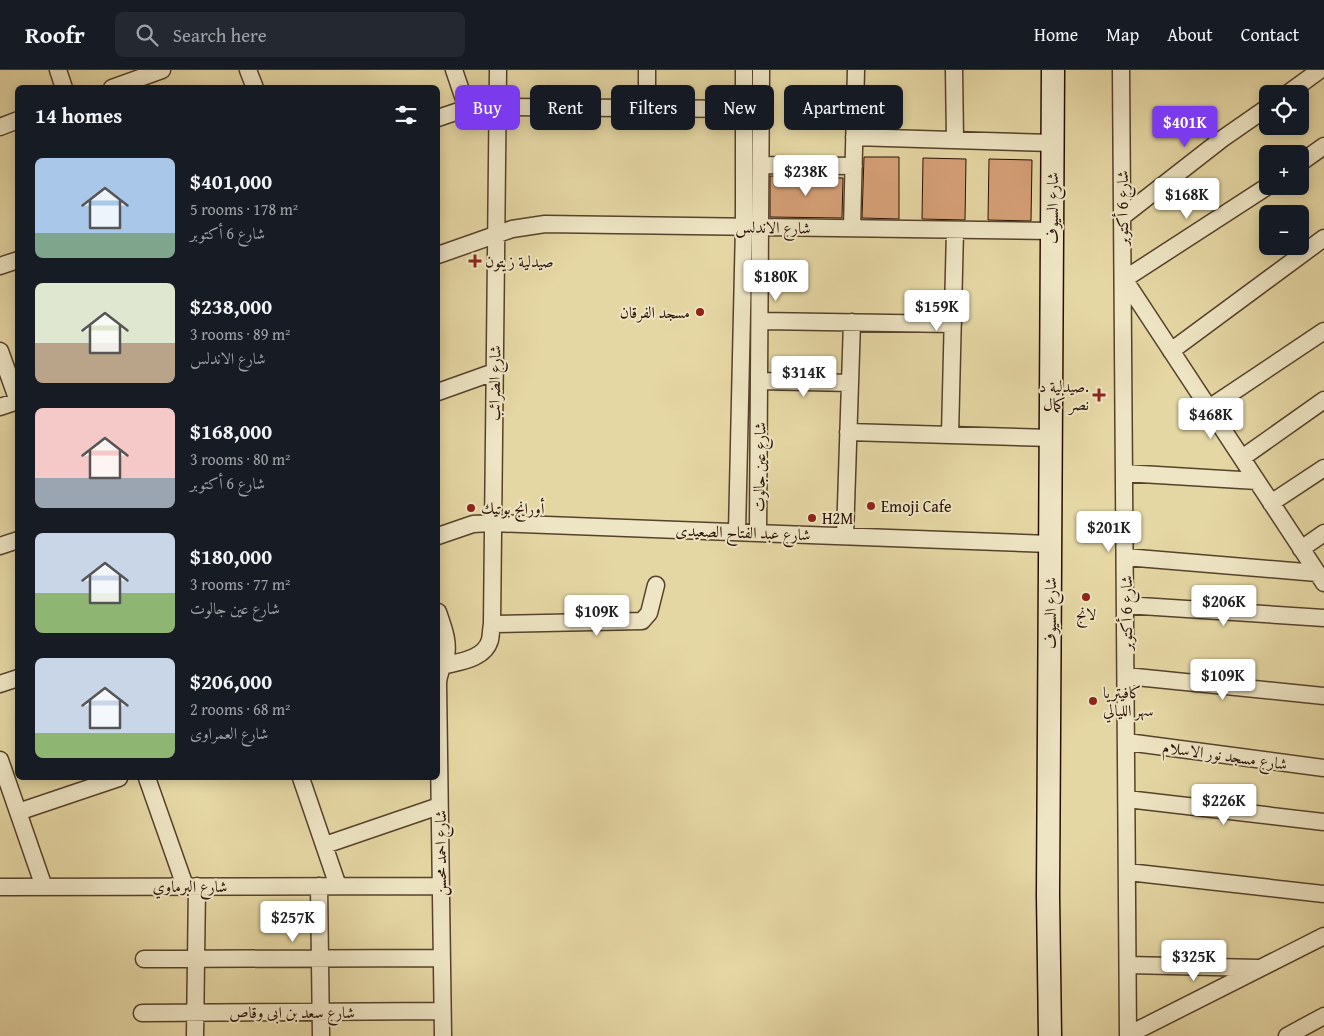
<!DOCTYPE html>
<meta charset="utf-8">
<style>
body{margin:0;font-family:"Gentium Book Plus",Amiri,serif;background:#242831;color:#f1f3f6;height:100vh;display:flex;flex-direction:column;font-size:19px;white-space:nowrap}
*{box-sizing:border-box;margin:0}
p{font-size:16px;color:#9ea1a6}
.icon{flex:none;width:28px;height:28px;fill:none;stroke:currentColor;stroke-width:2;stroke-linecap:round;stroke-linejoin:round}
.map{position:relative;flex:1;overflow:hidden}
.sheet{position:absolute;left:15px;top:15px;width:425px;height:695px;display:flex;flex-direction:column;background:#171b24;border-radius:8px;box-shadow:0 2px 12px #0003}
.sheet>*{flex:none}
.hud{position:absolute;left:455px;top:15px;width:475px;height:45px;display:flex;gap:10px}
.tools{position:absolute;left:1259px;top:15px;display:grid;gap:10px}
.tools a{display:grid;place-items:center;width:50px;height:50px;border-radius:8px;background:#171b24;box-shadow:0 2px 12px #0003;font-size:25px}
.price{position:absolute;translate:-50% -42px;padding:0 11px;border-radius:5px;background:#fff;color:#222;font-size:16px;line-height:32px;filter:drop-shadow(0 1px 2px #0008)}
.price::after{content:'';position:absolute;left:50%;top:30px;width:15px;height:11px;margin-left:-8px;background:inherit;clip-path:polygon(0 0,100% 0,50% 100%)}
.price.active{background:#7c3aed;color:#fff}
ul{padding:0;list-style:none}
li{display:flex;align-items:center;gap:15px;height:125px;padding:0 20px}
li span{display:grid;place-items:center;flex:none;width:140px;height:100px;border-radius:8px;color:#555}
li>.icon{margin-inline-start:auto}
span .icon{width:60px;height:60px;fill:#fffc;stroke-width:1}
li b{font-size:21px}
h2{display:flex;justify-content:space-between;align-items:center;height:60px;padding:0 20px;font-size:21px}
.pill{padding:0 18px;border-radius:8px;background:#171b24;box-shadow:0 2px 12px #0003;font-size:18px;line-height:45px}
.pill.active{background:#7c3aed;color:#fff}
header{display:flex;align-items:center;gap:30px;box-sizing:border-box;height:70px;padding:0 25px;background:#171b24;border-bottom:1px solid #363941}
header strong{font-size:24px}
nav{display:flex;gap:28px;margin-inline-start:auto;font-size:18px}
.search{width:350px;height:45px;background:#242831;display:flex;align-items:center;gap:12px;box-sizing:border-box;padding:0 18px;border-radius:8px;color:#9ea1a6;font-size:19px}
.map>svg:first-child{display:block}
.building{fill:#d6a077;stroke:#270f03}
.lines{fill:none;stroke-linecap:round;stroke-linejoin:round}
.minor-casing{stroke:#56412b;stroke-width:19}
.secondary-casing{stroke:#270f03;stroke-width:25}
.minor{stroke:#eee5c4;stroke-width:16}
.secondary{stroke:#eee5c4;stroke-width:22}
.poi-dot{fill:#8f2418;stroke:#eee5c4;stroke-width:2}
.labels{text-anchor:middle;stroke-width:4;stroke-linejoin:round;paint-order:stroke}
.street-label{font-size:16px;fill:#270f03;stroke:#eee5c4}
.poi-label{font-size:16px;fill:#270f03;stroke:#eee5c4;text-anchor:start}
</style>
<header>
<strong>Roofr</strong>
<div class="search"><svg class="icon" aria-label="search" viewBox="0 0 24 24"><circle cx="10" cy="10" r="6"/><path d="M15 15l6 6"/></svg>Search here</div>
<nav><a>Home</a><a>Map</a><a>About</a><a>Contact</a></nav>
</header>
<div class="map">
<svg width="1324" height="966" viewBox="0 0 1324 966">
<rect width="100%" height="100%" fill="#e5d7a4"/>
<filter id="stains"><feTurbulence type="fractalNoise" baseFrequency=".004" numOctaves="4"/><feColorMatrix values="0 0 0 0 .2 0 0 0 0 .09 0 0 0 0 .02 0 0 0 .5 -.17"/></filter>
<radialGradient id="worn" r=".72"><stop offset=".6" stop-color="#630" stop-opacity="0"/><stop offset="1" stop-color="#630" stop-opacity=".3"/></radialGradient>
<!-- building -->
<path class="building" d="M864 87H899V149L862 148Z
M923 88 966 89 965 150 922 149Z
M989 89 1032 90 1031 151 988 150Z
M770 106 843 108 842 148 770 147Z"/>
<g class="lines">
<defs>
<path id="minor" d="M58 0 64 18
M248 0 255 18
M454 0 467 38
M954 0 955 70
M1121 0 1128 966
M112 18 162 0
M1287 24 1320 0
M497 37 744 39
M647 38V0
M438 48 497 28
M0 57 18 50
M854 67 1052 73
M1300 93 1324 76
M761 95 854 96
M1122 147 1222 69 1268 37
M852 158 856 0
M438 185 512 159 545 154 1052 161
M0 196 18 190
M1124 209 1324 513
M1123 210 1268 116
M760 251 953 254
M0 281 18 331
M1171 281 1324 168
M759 311 850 313
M438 322 494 302
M0 337 18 331
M1209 338 1324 261
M848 362 1051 368
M950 365 955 160
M1242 388 1324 330
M1124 403 1257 411
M1271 433 1324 398
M737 462 744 156V0
M758 463 761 0
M438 466 473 454 492 453 1050 474
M845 466 852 252
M0 476 18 470
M1301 479 1324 463
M1125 487 1317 503
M1125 535 1324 548
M438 542C443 557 449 571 446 586 443 596 438 604 438 614L443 966
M492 554 642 551 649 543 656 515
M438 597C455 592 484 591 490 570 491 565 491 559 492 554L498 0
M1126 606 1324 626
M0 614 18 608
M1127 672 1324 698
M0 690 44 817
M147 708 185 816
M301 708 338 816
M1127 729 1324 752
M18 742 119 708
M325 775 439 736
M1128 802 1324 824
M319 816 321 966
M0 817 440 816
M144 889 441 888
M1128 895 1258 898
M142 943 442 941
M1128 965 1324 866
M195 966 197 816
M1287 966 1324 946"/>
<path id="secondary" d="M1050 966 1048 825 1053 0"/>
</defs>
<!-- minor casing -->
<use href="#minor" class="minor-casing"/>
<!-- secondary casing -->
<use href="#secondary" class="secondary-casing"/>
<!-- minor -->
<use href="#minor" class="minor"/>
<!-- secondary -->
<use href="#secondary" class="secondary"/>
</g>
<!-- markers -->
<g class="poi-dot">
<path d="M472.5 183.5h5v5h5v5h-5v5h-5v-5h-5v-5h5z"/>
<circle cx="700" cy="242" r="5"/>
<path d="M1096.5 317.5h5v5h5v5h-5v5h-5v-5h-5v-5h5z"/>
<circle cx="871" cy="436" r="5"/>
<circle cx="471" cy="438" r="5"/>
<circle cx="812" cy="448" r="5"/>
<circle cx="1086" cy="527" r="5"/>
<circle cx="1093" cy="631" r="5"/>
</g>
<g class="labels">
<!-- street labels -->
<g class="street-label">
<text transform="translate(1052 138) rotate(-90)" y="6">شارع السيوف</text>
<text transform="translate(1122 138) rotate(-90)" y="6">شارع 6 أكتوبر</text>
<text transform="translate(773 157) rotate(1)" y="6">شارع الاندلس</text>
<text transform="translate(494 313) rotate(-89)" y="6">شارع الضرائب</text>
<text transform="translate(759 397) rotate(-89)" y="6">شارع عين جالوت</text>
<text transform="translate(743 462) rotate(2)" y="6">شارع عبد الفتاح الصعيدى</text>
<text transform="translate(1050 543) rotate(-90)" y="6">شارع السيوف</text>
<text transform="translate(1126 543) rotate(-90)" y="6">شارع 6 أكتوبر</text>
<text transform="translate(1225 685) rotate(8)" y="6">شارع مسجد نور الاسلام</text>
<text transform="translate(440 783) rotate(-90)" y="6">شارع احمد محسن</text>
<text x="190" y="822">شارع البرماوي</text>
<text x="292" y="948">شارع سعد بن ابى وقاص</text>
</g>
<!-- poi labels -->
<g class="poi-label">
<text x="485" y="197">صيدلية زيتون</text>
<text x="690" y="248" text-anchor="end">مسجد الفرقان</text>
<text x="1089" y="322" text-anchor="end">صيدلية د.<tspan x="1089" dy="18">نصر كمال</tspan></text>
<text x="881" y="442">Emoji Cafe</text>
<text x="481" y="444">أورانج بوتيك</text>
<text x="822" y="454">H2M</text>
<text x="1086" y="550" text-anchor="middle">لانج</text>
<text x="1103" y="628">كافيتريا<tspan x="1103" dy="18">سهر الليالي</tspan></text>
</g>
</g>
<rect width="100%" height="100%" filter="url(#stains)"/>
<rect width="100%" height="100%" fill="url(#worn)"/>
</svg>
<div class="tools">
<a><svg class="icon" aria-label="locate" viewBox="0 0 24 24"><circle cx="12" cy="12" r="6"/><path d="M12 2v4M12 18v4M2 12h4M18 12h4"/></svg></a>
<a>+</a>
<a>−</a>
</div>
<b class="price active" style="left:1185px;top:78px">$401K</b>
<b class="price" style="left:806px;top:127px">$238K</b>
<b class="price" style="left:1187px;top:150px">$168K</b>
<b class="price" style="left:776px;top:232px">$180K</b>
<b class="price" style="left:937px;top:262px">$159K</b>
<b class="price" style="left:804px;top:328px">$314K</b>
<b class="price" style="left:1211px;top:370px">$468K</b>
<b class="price" style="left:1109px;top:483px">$201K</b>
<b class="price" style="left:1224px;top:557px">$206K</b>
<b class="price" style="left:597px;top:567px">$109K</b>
<b class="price" style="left:1223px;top:631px">$109K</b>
<b class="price" style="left:1224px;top:756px">$226K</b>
<b class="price" style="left:293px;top:873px">$257K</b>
<b class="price" style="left:1194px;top:912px">$325K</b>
<div class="hud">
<a class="pill active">Buy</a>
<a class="pill">Rent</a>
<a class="pill">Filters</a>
<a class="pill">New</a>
<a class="pill">Apartment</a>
</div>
<section class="sheet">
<h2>14 homes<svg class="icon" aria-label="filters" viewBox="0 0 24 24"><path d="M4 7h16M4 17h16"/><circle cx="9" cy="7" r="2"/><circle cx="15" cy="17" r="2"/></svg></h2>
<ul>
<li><span style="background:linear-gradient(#a9c7e8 75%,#7fa58c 0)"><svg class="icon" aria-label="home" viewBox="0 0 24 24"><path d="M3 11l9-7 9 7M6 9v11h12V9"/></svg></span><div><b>$401,000</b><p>5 rooms · 178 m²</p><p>شارع 6 أكتوبر</p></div></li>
<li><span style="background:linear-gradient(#dfe7d0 60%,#b9a48a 0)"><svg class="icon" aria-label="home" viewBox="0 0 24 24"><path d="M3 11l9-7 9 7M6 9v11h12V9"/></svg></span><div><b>$238,000</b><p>3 rooms · 89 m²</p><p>شارع الاندلس</p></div></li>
<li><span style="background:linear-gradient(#f6c9c9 70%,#9aa5b1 0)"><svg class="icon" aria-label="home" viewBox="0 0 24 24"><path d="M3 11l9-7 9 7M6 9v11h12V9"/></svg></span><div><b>$168,000</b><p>3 rooms · 80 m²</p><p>شارع 6 أكتوبر</p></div></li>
<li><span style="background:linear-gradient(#c9d6e8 60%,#8fb573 0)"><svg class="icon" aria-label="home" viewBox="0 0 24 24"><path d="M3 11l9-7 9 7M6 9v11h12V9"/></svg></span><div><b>$180,000</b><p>3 rooms · 77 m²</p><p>شارع عين جالوت</p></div></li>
<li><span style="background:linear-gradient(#c9d6e8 75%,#8fb573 0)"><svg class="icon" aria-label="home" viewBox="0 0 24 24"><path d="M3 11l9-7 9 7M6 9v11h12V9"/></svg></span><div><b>$206,000</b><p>2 rooms · 68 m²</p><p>شارع العمراوى</p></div></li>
</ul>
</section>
</div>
